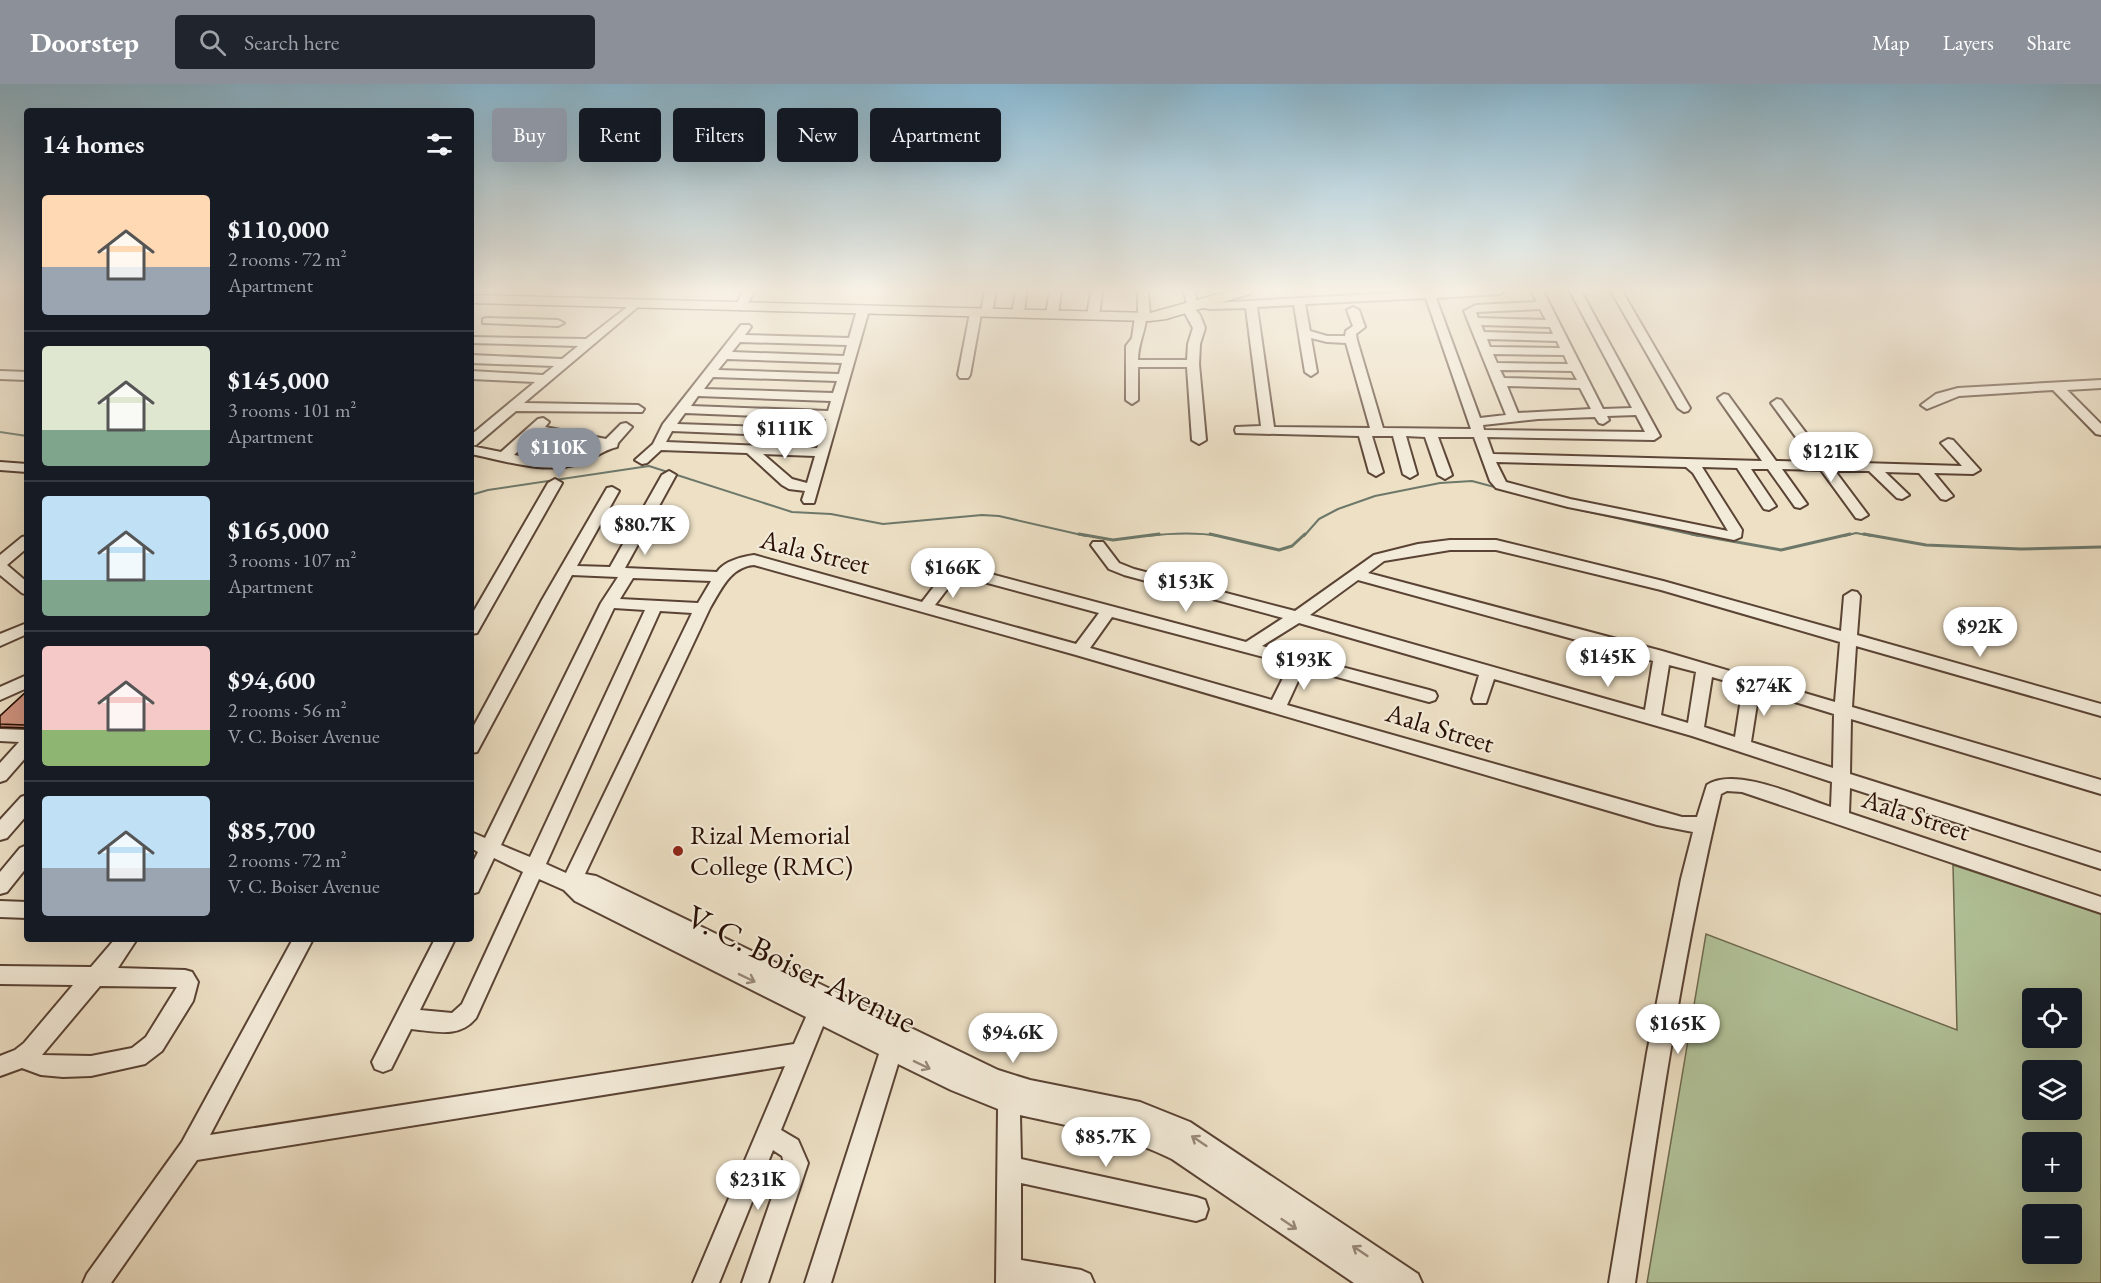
<!DOCTYPE html>
<meta charset="utf-8">
<style>
body{margin:0;font-family:"EB Garamond",serif;background:#20242c;color:#f1f3f6;height:100vh;display:flex;flex-direction:column;font-size:22px;white-space:nowrap}
*{box-sizing:border-box;margin:0}
p{font-size:20px;color:#9ea1a6}
.icon{flex:none;width:33px;height:33px;fill:none;stroke:currentColor;stroke-width:2;stroke-linecap:round;stroke-linejoin:round}
.map{position:relative;flex:1;overflow:hidden}
.sheet{position:absolute;left:24px;top:24px;width:450px;height:834px;display:flex;flex-direction:column;background:#171b24;border-radius:6px;box-shadow:0 6px 24px #0002}
.sheet>*{flex:none}
.top-card{position:absolute;left:492px;top:24px;width:570px;height:54px;display:flex;gap:12px}
.controls{position:absolute;left:2022px;top:904px;display:grid;gap:12px}
.controls a{display:grid;place-items:center;width:60px;height:60px;border-radius:6px;background:#171b24;box-shadow:0 6px 24px #0002;font-size:30px}
.price{position:absolute;translate:-50% -51px;padding:0 14px;border-radius:21px;background:#fff;color:#222;font-size:20px;line-height:39px;filter:drop-shadow(0 2px 3px #0008)}
.price::after{content:'';position:absolute;left:50%;top:36px;width:18px;height:14px;margin-left:-9px;background:inherit;clip-path:polygon(0 0,100% 0,50% 100%)}
.price.selected{background:#8c9099;color:#fff}
ul{padding:0;list-style:none}
li{display:flex;align-items:center;gap:18px;height:150px;padding:0 18px}
li+li{border-top:2px solid #363941}
li span{display:grid;place-items:center;flex:none;width:168px;height:120px;border-radius:6px;color:#555}
li>.icon{margin-inline-start:auto}
span .icon{width:72px;height:72px;fill:#fffc;stroke-width:1}
li b{font-size:26px}
h2{display:flex;justify-content:space-between;align-items:center;height:72px;padding:0 18px;font-size:26px}
.tag{padding:0 21px;border-radius:6px;background:#171b24;box-shadow:0 6px 24px #0002;font-size:21px;line-height:54px}
.tag.selected{background:#8c9099;color:#fff}
header{display:flex;align-items:center;gap:36px;box-sizing:border-box;height:84px;padding:0 30px;background:#8c9099;color:#fff}
header strong{font-size:28px}
nav{display:flex;gap:33px;margin-inline-start:auto;font-size:21px}
.search{width:420px;height:54px;background:#20242c;display:flex;align-items:center;gap:15px;box-sizing:border-box;padding:0 21px;border-radius:6px;color:#9ea1a6;font-size:22px}
.map>svg:first-child{display:block}
.green{fill:#b2c39a;stroke:#6e694f;stroke-width:1.5;fill-rule:evenodd}
.lines{fill:none;stroke-linecap:round;stroke-linejoin:round}
.stream-far1{stroke:#6d786a;stroke-width:2}
.stream{stroke:#6d786a;stroke-width:3}
.minor-casing{stroke:#5a4334;stroke-width:4}
.major-casing{stroke:#290f04;stroke-width:3}
.minor{fill:#f3ebd9;fill-rule:evenodd}
.major{fill:#ede0c5;fill-rule:evenodd}
.wall{fill:#b47f6e;stroke:#290f04;stroke-width:1.5}
.building{fill:#d19480;stroke:#290f04;stroke-width:1.5}
.oneway{stroke:#988879}
.poi-dot{fill:#8f2418;stroke:#f3ebd9;stroke-width:2}
.labels{text-anchor:middle;stroke-width:4.5;stroke-linejoin:round;paint-order:stroke}
.street-label{font-size:27px;fill:#290f04;stroke:#f3ebd9}
.poi-label{font-size:27px;fill:#290f04;stroke:#f3ebd9;text-anchor:start}
.near-street-label{font-size:33px;fill:#290f04;stroke:#f3ebd9}
</style>
<header>
<strong>Doorstep</strong>
<div class="search"><svg class="icon" aria-label="search" viewBox="0 0 24 24"><circle cx="10" cy="10" r="6"/><path d="M15 15l6 6"/></svg>Search here</div>
<nav><a>Map</a><a>Layers</a><a>Share</a></nav>
</header>
<div class="map">
<svg width="2101" height="1199" viewBox="0 0 2101 1199">
<rect width="100%" height="100%" fill="#ede0c5"/>
<filter id="stains"><feTurbulence type="fractalNoise" baseFrequency=".00333" numOctaves="4"/><feColorMatrix values="0 0 0 0 .2 0 0 0 0 .09 0 0 0 0 .02 0 0 0 .5 -.17"/></filter>
<radialGradient id="worn" r=".72"><stop offset=".6" stop-color="#630" stop-opacity="0"/><stop offset="1" stop-color="#630" stop-opacity=".3"/></radialGradient>
<!-- green -->
<path class="green" d="M1953 781 2101 830V1199H1647L1706 850 1957 946ZM2032 915H2072V954H2032ZM2032 987H2072V1026H2032ZM2032 1059H2072V1098H2032ZM2032 1131H2072V1170H2032Z"/>
<g class="lines">
<!-- stream-far1 -->
<path class="stream-far1" d="M0 348 27 352
M471 411 488 406 649 382 792 428 831 430 883 440 982 431 999 432 1086 452
M1571 424 1699 452
M1147 452C1172 449 1195 448 1220 452
M1304 452 1319 435 1338 425 1375 412 1440 399 1472 397 1565 422
M1844 452 1856 449 1872 452"/>
<!-- stream -->
<path class="stream" d="M1079 450 1113 456 1159 450
M1210 450 1279 466 1292 462 1305 450
M1692 450 1781 466 1850 450
M1864 450 1926 461 2021 465 2101 463"/>
<defs>
<path id="minor" d="M743 207H754L745 225 741 226 735 223Z
M985 207H996L992 229 986 232 981 230 970 291 968 294H960L958 291 970 229 976 226 981 228Z
M1016 207H1026L1024 230 1018 233 1012 230Z
M1050 207H1061L1058 231 1052 234 1046 231Z
M1091 207H1102L1099 232 1093 235 1087 232Z
M1138 207H1148L1150 233 1146 236C1144 250 1138 261 1138 276H1187L1188 260 1193 244 1182 224 1187 221 1184 207H1195L1196 216 1212 219 1429 207H1505L1500 210 1436 214 1480 334 1506 331 1464 227 1476 221 1537 218 1532 207H1543L1603 325 1632 324 1570 207H1581L1660 352 1654 356 1487 353 1493 370 1762 377 1718 314 1724 310 1728 311 1776 377 1814 378 1771 319 1777 315 1781 316 1828 378 1962 382 1941 359 1948 355 1953 356 1980 386 1973 390 1934 389 1953 412 1946 416 1941 415 1919 389 1885 388 1909 411 1902 415 1897 414 1869 387H1835L1868 431 1861 435 1856 434 1821 386 1782 385 1807 420 1800 424 1795 423 1768 385H1751L1776 422 1769 426 1764 425 1737 384 1702 383 1742 446 1741 453 1734 456 1568 423 1496 404 1490 397 1474 353H1438L1452 391 1445 395 1438 391 1425 353 1406 352 1417 390 1410 394 1403 390 1393 352H1372L1383 388 1376 392 1369 388 1359 352 1236 349 1235 346 1236 343 1261 342 1246 224 1212 225 1193 223 1200 231 1205 244 1200 260 1199 280 1206 356 1199 360 1192 356 1187 283H1138V316L1132 320 1126 316V262L1132 254 1135 233 1138 230ZM1426 214 1471 345 1383 344 1357 256 1356 250 1365 243 1359 226 1353 223 1347 226 1353 242 1346 247 1345 252H1327L1310 247 1305 220ZM1294 221 1305 288 1311 292 1317 288 1311 254 1327 258 1346 259 1370 344 1274 343 1257 223ZM1540 225 1546 236 1478 234 1476 228ZM1481 241 1550 243 1553 250 1484 248ZM1487 255 1557 257 1560 264 1490 263ZM1493 270 1564 271 1568 280 1497 279ZM1500 286 1572 287 1577 296 1504 294ZM1507 302 1580 304 1591 325 1518 329ZM1636 331 1645 348 1484 346 1483 341 1538 335 1595 333 1599 339 1603 340 1609 336 1607 332ZM1496 378 1686 383 1693 389 1728 447 1570 415 1506 398Z
M1611 207H1622L1690 324 1688 327 1684 328 1678 324Z
M635 217 641 220 639 222 524 319 638 321 644 325 642 328 516 327 476 361 471 362V351L535 298 471 295V287L543 291 554 282 471 279V271L562 275 578 262 471 259V253L586 255Z
M863 223 869 226 814 419H804L802 416 805 407 789 405 782 401 747 369 661 366 647 379 642 380 635 376 653 360 663 340 741 241H749L751 243 745 251 849 254 857 226ZM740 258 847 261 844 272 732 268ZM727 275 842 279 839 290 718 286ZM713 293 837 297 833 309 704 305ZM698 312 831 317 828 327 691 322ZM685 329 826 335 823 345 677 340ZM672 347 821 353 817 364 666 358ZM763 370 815 372 807 399 792 395Z
M487 234 558 236 564 239 558 242 483 239V235Z
M0 287 27 288V296L0 295Z
M2101 296V304L2067 306 2101 340V351L2096 350 2053 306 1959 312 1927 325 1921 321 1936 310 1958 304Z
M543 334 549 338 545 343 606 355 621 340 626 339 632 343 618 359 617 363C603 366 592 376 578 380 544 390 505 377 471 370V362L501 368 538 335ZM538 349 598 361C571 378 544 376 514 371Z
M0 378 27 380V388L0 386Z
M669 387 676 391 625 484 717 488C724 477 741 473 754 471L922 518 945 488 929 483 927 480 929 477 934 475 1246 558 1283 534 1124 491 1109 485 1091 461 1093 458H1103L1119 479 1134 485 1295 527 1374 471 1418 460 1450 456H1496L1663 497 1841 547 1844 512 1852 507 1857 508 1860 512 1857 551 2101 620V632L1856 562 1852 623 2101 696V710L1851 635 1850 690 2101 769V785L1850 704 1849 729 2101 813V829L1742 708 1727 707 1721 710C1683 869 1659 1035 1635 1199H1609L1647 969 1681 795 1693 748 1657 741 1076 571 754 481C730 483 721 506 710 524L585 790 596 792 998 986 1030 996 1140 1018 1190 1038 1418 1190 1422 1199H1354L1172 1075C1124 1051 1072 1043 1020 1031L1021 1075 1196 1113 1205 1116 1208 1125 1205 1134 1196 1137 1021 1099V1176L1081 1186 1090 1190 1094 1199H996L998 1025 951 1006 898 980 831 1199H805L879 970 823 942 781 1046 798 1056 808 1079 768 1199H742L784 1079 782 1072 773 1066 719 1199H693L785 982 197 1076 111 1199H83L87 1190 182 1058 293 855H313L210 1051 794 960 806 933 575 817 564 806 539 795 476 934C459 955 434 947 411 945L391 985 383 988 375 985 372 978 435 855H455L420 926 452 929 462 920 523 788 494 774 478 808 471 810V782L478 768 471 764V748L485 754 601 519 618 493 572 491 477 668 471 669V647L542 516 607 404 612 403 619 407 577 482 610 483 662 391ZM1450 466H1496L1661 506 1840 558 1835 618 1662 567 1368 489 1384 477ZM958 491 1099 529 1076 560 935 521ZM633 494 711 497 698 519 620 515ZM1358 496 1653 577 1645 626 1310 531ZM614 524 645 526 530 773 501 761ZM660 527 692 529 566 789 546 780ZM1112 533 1290 580 1272 616 1090 564ZM1299 539 1479 591 1472 615 1474 619H1486L1494 595 1692 652 1832 698 1831 723C1800 713 1735 682 1707 701L1697 733H1682L1287 621 1304 584 1429 618 1435 616 1437 612 1435 608 1429 606 1262 562ZM1669 581 1696 588 1688 639 1661 631ZM1712 593 1743 602 1735 653 1704 643ZM1759 607 1834 630 1833 684 1751 658Z
M555 395 562 399 477 549 471 550V532L548 399Z
M27 452V464L7 481 27 498V511L22 509 0 491V471L22 453Z
M27 539V550L0 562V550Z
M27 591V604L0 616V603Z
M0 645 27 646V672L6 696 0 698V679L19 658 0 657Z
M27 711V731L7 754 0 756V736L21 713Z
M27 761V783L7 808 0 810V788L20 764Z
M0 817 27 818V834L0 833Z
M115 855H137L118 884 185 886 192 888 198 898 193 917 162 967 145 980 91 992 63 993 41 991 22 984 0 992V972L15 966 24 959 73 901 0 900V882L91 883ZM100 902 177 903 146 953 132 964 91 972 42 971Z"/>
<path id="major" d="M1229 207H1252L1250 210 1166 235 1150 237 471 219V211L1150 229Z"/>
</defs>
<!-- minor casing -->
<use href="#minor" class="minor-casing"/>
<!-- major casing -->
<use href="#major" class="major-casing"/>
<!-- minor -->
<use href="#minor" class="minor"/>
<!-- major -->
<use href="#major" class="major"/>
</g>
<!-- wall -->
<path class="wall" d="M27 607V644L0 643V632Z"/>
<!-- building -->
<path class="building" d="M27 607V639L25 641 0 640V632Z"/>
<!-- one-way arrows -->
<defs><path id="oneway-shaft" d="M-6 0H5M1.5-3L5.5 0L1.5 3" fill="none" stroke-width="1.6" stroke-linecap="round" stroke-linejoin="round" transform="scale(1.5)"/></defs>
<g class="oneway">
<use href="#oneway-shaft" transform="translate(747 894) rotate(26)"/>
<use href="#oneway-shaft" transform="translate(922 981) rotate(26)"/>
<use href="#oneway-shaft" transform="translate(1199 1057) rotate(-146)"/>
<use href="#oneway-shaft" transform="translate(1289 1140) rotate(34)"/>
<use href="#oneway-shaft" transform="translate(1360 1167) rotate(-146)"/>
</g>
<!-- sky -->
<linearGradient id="sky" x2="0" y2="1"><stop stop-color="#89b8d1"/><stop offset="0.55" stop-color="#f7f1e5"/><stop offset="1" stop-color="#f7f1e5" stop-opacity="0"/></linearGradient>
<rect width="2101" height="375" fill="url(#sky)"/>
<!-- markers -->
<circle class="poi-dot" cx="678" cy="767" r="6"/>
<g class="labels">
<!-- street labels -->
<g class="street-label">
<text transform="translate(815 468) rotate(14)" y="9">Aala Street</text>
<text transform="translate(1440 644) rotate(17)" y="9">Aala Street</text>
<text transform="translate(1916 731) rotate(18)" y="9">Aala Street</text>
</g>
<!-- poi labels -->
<g class="poi-label">
<text x="690" y="760">Rizal Memorial<tspan x="690" dy="31">College (RMC)</tspan></text>
</g>
<!-- near-street labels -->
<g class="near-street-label">
<text transform="translate(802 884) rotate(26)" y="12">V. C. Boiser Avenue</text>
</g>
</g>
<rect width="100%" height="100%" filter="url(#stains)"/>
<rect width="100%" height="100%" fill="url(#worn)"/>
</svg>
<div class="controls">
<a><svg class="icon" aria-label="locate" viewBox="0 0 24 24"><circle cx="12" cy="12" r="6"/><path d="M12 2v4M12 18v4M2 12h4M18 12h4"/></svg></a>
<a><svg class="icon" aria-label="layers" viewBox="0 0 24 24"><path d="M12 4l9 5-9 5-9-5zM3 14l9 5 9-5"/></svg></a>
<a>+</a>
<a>−</a>
</div>
<b class="price" style="left:785px;top:376px">$111K</b>
<b class="price selected" style="left:559px;top:395px">$110K</b>
<b class="price" style="left:1831px;top:399px">$121K</b>
<b class="price" style="left:645px;top:472px">$80.7K</b>
<b class="price" style="left:953px;top:515px">$166K</b>
<b class="price" style="left:1186px;top:529px">$153K</b>
<b class="price" style="left:1980px;top:574px">$92K</b>
<b class="price" style="left:1608px;top:604px">$145K</b>
<b class="price" style="left:1304px;top:607px">$193K</b>
<b class="price" style="left:1764px;top:633px">$274K</b>
<b class="price" style="left:1678px;top:971px">$165K</b>
<b class="price" style="left:1013px;top:980px">$94.6K</b>
<b class="price" style="left:1106px;top:1084px">$85.7K</b>
<b class="price" style="left:758px;top:1127px">$231K</b>
<div class="top-card">
<a class="tag selected">Buy</a>
<a class="tag">Rent</a>
<a class="tag">Filters</a>
<a class="tag">New</a>
<a class="tag">Apartment</a>
</div>
<section class="sheet">
<h2>14 homes<svg class="icon" aria-label="filters" viewBox="0 0 24 24"><path d="M4 7h16M4 17h16"/><circle cx="9" cy="7" r="2"/><circle cx="15" cy="17" r="2"/></svg></h2>
<ul>
<li><span style="background:linear-gradient(#ffd9b3 60%,#9aa5b1 0)"><svg class="icon" aria-label="home" viewBox="0 0 24 24"><path d="M3 11l9-7 9 7M6 9v11h12V9"/></svg></span><div><b>$110,000</b><p>2 rooms · 72 m²</p><p>Apartment</p></div></li>
<li><span style="background:linear-gradient(#dfe7d0 70%,#7fa58c 0)"><svg class="icon" aria-label="home" viewBox="0 0 24 24"><path d="M3 11l9-7 9 7M6 9v11h12V9"/></svg></span><div><b>$145,000</b><p>3 rooms · 101 m²</p><p>Apartment</p></div></li>
<li><span style="background:linear-gradient(#bfe0f5 70%,#7fa58c 0)"><svg class="icon" aria-label="home" viewBox="0 0 24 24"><path d="M3 11l9-7 9 7M6 9v11h12V9"/></svg></span><div><b>$165,000</b><p>3 rooms · 107 m²</p><p>Apartment</p></div></li>
<li><span style="background:linear-gradient(#f6c9c9 70%,#8fb573 0)"><svg class="icon" aria-label="home" viewBox="0 0 24 24"><path d="M3 11l9-7 9 7M6 9v11h12V9"/></svg></span><div><b>$94,600</b><p>2 rooms · 56 m²</p><p>V. C. Boiser Avenue</p></div></li>
<li><span style="background:linear-gradient(#bfe0f5 60%,#9aa5b1 0)"><svg class="icon" aria-label="home" viewBox="0 0 24 24"><path d="M3 11l9-7 9 7M6 9v11h12V9"/></svg></span><div><b>$85,700</b><p>2 rooms · 72 m²</p><p>V. C. Boiser Avenue</p></div></li>
</ul>
</section>
</div>
